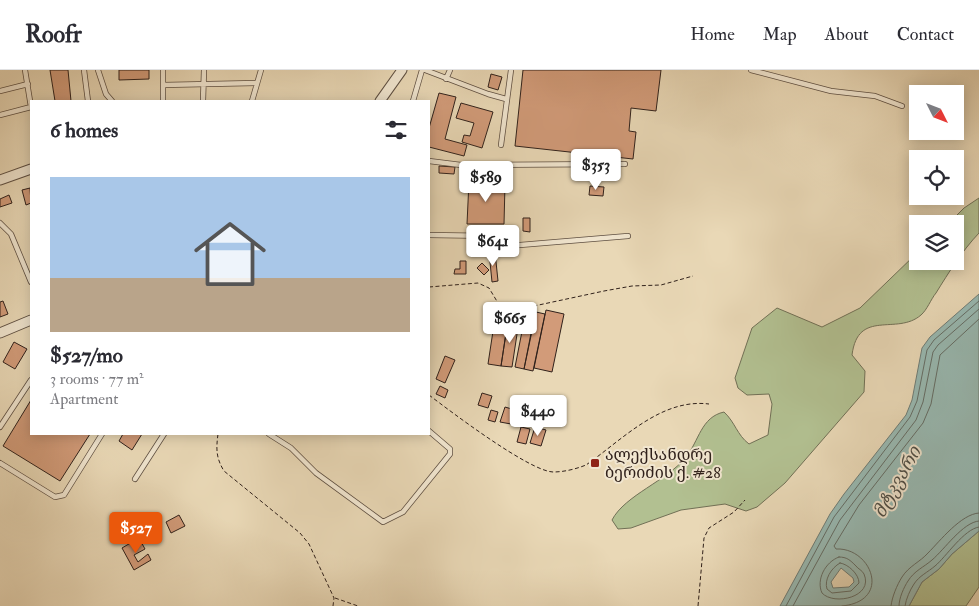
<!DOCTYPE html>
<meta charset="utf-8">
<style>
body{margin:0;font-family:"IM FELL Double Pica","Noto Serif Georgian",serif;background:#f2f2f3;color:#2b2b33;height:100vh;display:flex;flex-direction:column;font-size:19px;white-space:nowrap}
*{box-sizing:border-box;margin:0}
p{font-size:16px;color:#7c7c81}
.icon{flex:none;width:28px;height:28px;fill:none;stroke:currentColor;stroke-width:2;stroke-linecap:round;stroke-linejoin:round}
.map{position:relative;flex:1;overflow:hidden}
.details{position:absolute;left:30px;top:30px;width:400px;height:335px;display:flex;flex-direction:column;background:#fff;border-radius:0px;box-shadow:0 2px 12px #0003}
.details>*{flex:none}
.needle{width:32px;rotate:132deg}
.tools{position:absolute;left:909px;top:15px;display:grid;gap:10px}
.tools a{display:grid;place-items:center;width:55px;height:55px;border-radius:0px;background:#fff;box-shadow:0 2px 12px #0003;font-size:25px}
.price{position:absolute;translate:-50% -42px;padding:0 11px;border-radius:5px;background:#fff;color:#222;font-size:16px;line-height:32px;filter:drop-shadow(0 1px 2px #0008)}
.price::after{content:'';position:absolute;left:50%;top:30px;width:15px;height:11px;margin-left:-8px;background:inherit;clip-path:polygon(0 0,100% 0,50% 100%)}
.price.current{background:#ea580c;color:#fff}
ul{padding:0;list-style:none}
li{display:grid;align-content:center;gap:10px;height:265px;padding:0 20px}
li span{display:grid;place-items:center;height:155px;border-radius:0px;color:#555}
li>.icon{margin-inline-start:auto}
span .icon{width:90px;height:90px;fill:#fffc;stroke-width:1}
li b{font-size:21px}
h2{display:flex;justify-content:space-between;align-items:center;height:60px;padding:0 20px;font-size:21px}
header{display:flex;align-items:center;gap:30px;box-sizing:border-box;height:70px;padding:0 25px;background:#fff;border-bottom:1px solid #e1e1e2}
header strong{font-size:24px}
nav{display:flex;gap:28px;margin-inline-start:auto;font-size:18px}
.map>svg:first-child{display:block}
.green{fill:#b2c091;stroke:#717056}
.water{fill:#98b9b2;stroke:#6e7c76;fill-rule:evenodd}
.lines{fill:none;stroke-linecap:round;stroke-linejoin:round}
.shore{stroke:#646d66;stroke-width:1}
.building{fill:#d29b79;stroke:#30211b}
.lane-casing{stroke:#5e4f42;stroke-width:6}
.street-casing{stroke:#5e4f42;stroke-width:11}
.path{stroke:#30211b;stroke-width:1;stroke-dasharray:4 2.5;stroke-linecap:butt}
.lane{stroke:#f1e6d0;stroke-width:4.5}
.street{stroke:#f1e6d0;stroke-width:9}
.poi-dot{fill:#8f2418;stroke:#f1e6d0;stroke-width:2}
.labels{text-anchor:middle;stroke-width:4;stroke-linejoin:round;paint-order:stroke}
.poi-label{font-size:16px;fill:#30211b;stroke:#f1e6d0;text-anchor:start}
.water-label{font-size:18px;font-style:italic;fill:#4f4f48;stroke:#f1e6d0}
</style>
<header>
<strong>Roofr</strong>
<nav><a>Home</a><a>Map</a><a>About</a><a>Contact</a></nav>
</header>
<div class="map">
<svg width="979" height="536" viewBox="0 0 979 536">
<rect width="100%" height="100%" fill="#e9d8b6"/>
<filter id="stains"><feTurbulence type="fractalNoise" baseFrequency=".004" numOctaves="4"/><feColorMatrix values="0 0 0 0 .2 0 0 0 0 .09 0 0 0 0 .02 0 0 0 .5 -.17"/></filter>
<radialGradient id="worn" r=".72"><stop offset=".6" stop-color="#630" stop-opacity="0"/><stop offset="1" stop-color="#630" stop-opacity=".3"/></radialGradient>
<!-- green -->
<path class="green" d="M979 128V163C962 181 949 202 936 223 931 229 927 240 921 245 897 266 858 238 852 285L865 301 864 322 785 413 757 437 746 441 725 434 681 440 631 458 618 459 612 450C625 425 667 411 686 387 699 371 701 347 724 342 735 352 737 365 749 374L768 365 772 334 769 324 747 325 738 318 735 308 752 258 777 238 822 257 860 238 917 183 918 191H955V154H948L964 138Z
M979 461V517L966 536H909L922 512 939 499 952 484Z"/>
<!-- water -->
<path class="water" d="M979 224V461L952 484 939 499 922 512 909 536H780L830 444 844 424 906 345 912 330 922 278 930 267ZM841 498 853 508 854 512 849 517 833 518 831 512Z"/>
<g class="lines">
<!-- shore -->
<path class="shore" d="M839 487C847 487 850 490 856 496 858 499 862 500 864 504 874 527 834 536 822 523 816 510 825 492 839 487Z
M840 493C848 494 859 504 859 513L851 521 832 523 827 519C824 510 831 498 840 493Z
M786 536 834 447 910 347 917 331 927 280 934 270 979 231
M793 536 840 450 916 350 923 332 933 282 938 275 979 239
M842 536C893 531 871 477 836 479L834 476 859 435 923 353 931 334 940 285 979 249
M891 536C892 527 897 515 902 507 909 496 920 492 928 483 940 471 961 444 979 443
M899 536C899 528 904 517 908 511 914 501 924 497 932 490 944 480 963 452 979 451
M905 536C906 529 910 520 914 514 919 506 928 502 935 496 946 487 964 459 979 457"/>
</g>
<!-- building -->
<path class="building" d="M50 0H68L71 31H55Z
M119 0H149V9L119 10Z
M523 0H661L656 41 631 38 629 61 636 62 633 89 515 76Z
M491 4 502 7 498 20 488 17Z
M439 23 456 27 445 69 467 75 464 86 429 77V58Z
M461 33 493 42 482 78 462 72 464 65 470 66 474 53 456 48Z
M439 96 455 97 454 104 439 103Z
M469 111 505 114 504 154H467Z
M590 116 604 117 603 126 589 125Z
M30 118 31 133 26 135 22 120Z
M9 125 12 133 0 137V129Z
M523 148H530V162L523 161Z
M489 182H495L498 211 492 212Z
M460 191H466V204H454L455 199H460Z
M482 193 489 200 484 205 477 198Z
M3 231 8 244 0 247V232Z
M546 240 564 244 552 302 534 298Z
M526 241 535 243 524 299 515 297Z
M536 242 545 244 533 301 524 299Z
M495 248 508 250 501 296 488 294Z
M508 250 519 251 512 297 501 296Z
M14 272 27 279 15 299 3 292Z
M445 286 455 290 445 313 436 309Z
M440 316 448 320 445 328 436 324Z
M482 323 492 326 488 338 478 335Z
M31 330V364H90L60 411 3 376Z
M505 337 515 340 511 354 500 352Z
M491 340 498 342 495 352 488 350Z
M521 357 530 359 526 374 517 372Z
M535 357 546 360 541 376 530 373Z
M123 364H142L132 380 119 371Z
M179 445 185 456 171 463 166 452Z
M139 468 145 479 134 485 138 492 148 484 151 490 134 500 122 478Z"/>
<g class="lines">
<defs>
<path id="lane" d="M25 0 31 37
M84 0 88 31
M98 0 106 24 112 31
M425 0 488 24 506 29
M751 0 831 21 875 26 902 36
M446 9 450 0
M163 15 257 13
M0 21 28 14
M163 31V0
M203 31 204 0
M252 31 261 0
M413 31 422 0
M0 45 31 37
M501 75 511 0
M429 91 461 95 625 94
M0 153 11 164 31 212
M429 165 493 166 507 176 628 166
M0 357 31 310
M269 364 291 378 316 403 383 452 403 442 450 384V379L429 361
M0 393 55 427 64 425 102 364
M135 409 164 364"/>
<path id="street" d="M380 31 402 0
M0 110 31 99
M0 263 31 250"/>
</defs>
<!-- lane casing -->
<use href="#lane" class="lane-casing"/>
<!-- street casing -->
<use href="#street" class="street-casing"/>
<!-- path -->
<path class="path" d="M429 217 478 213 489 218 501 238 534 236 604 221 632 216 661 215 693 206
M429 325C450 341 529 401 553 402 564 402 576 399 586 395 622 370 661 328 709 334
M218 364C216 379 216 388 224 401L300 463 309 474 334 528 333 536
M335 528 358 536
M698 536 704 468 709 458 734 442 745 430"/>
<!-- lane -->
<use href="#lane" class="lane"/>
<!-- street -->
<use href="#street" class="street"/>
</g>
<!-- markers -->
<rect class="poi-dot" x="590" y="388" width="10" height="10" rx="2.5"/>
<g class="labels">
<!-- poi labels -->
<g class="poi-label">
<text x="605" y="390">ალექსანდრე<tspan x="605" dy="18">ბერიძის ქ. #28</tspan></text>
</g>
<!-- water labels -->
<g class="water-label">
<text transform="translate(897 412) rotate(-61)" y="6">მტკვარი</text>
</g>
</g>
<rect width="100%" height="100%" filter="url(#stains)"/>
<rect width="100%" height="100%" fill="url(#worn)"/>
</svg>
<div class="tools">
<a><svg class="needle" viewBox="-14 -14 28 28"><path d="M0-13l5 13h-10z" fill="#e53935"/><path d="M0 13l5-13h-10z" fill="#7c7c81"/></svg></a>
<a><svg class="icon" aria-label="locate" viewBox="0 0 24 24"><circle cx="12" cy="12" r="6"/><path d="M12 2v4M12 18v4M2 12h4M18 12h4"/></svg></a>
<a><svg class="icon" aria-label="layers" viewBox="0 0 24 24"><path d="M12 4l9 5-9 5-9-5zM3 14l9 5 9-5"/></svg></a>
</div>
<b class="price" style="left:596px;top:121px">$353</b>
<b class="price" style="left:486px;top:133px">$589</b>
<b class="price" style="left:493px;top:197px">$641</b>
<b class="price" style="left:510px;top:274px">$665</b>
<b class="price" style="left:538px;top:367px">$440</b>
<b class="price current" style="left:136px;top:484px">$527</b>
<section class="details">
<h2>6 homes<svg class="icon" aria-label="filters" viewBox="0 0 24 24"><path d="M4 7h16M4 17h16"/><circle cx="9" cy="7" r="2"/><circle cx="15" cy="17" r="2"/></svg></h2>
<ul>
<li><span style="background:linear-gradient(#a9c7e8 65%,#b9a48a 0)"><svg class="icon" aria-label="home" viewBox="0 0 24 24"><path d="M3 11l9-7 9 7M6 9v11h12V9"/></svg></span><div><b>$527/mo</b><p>3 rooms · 77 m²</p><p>Apartment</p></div></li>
</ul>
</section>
</div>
